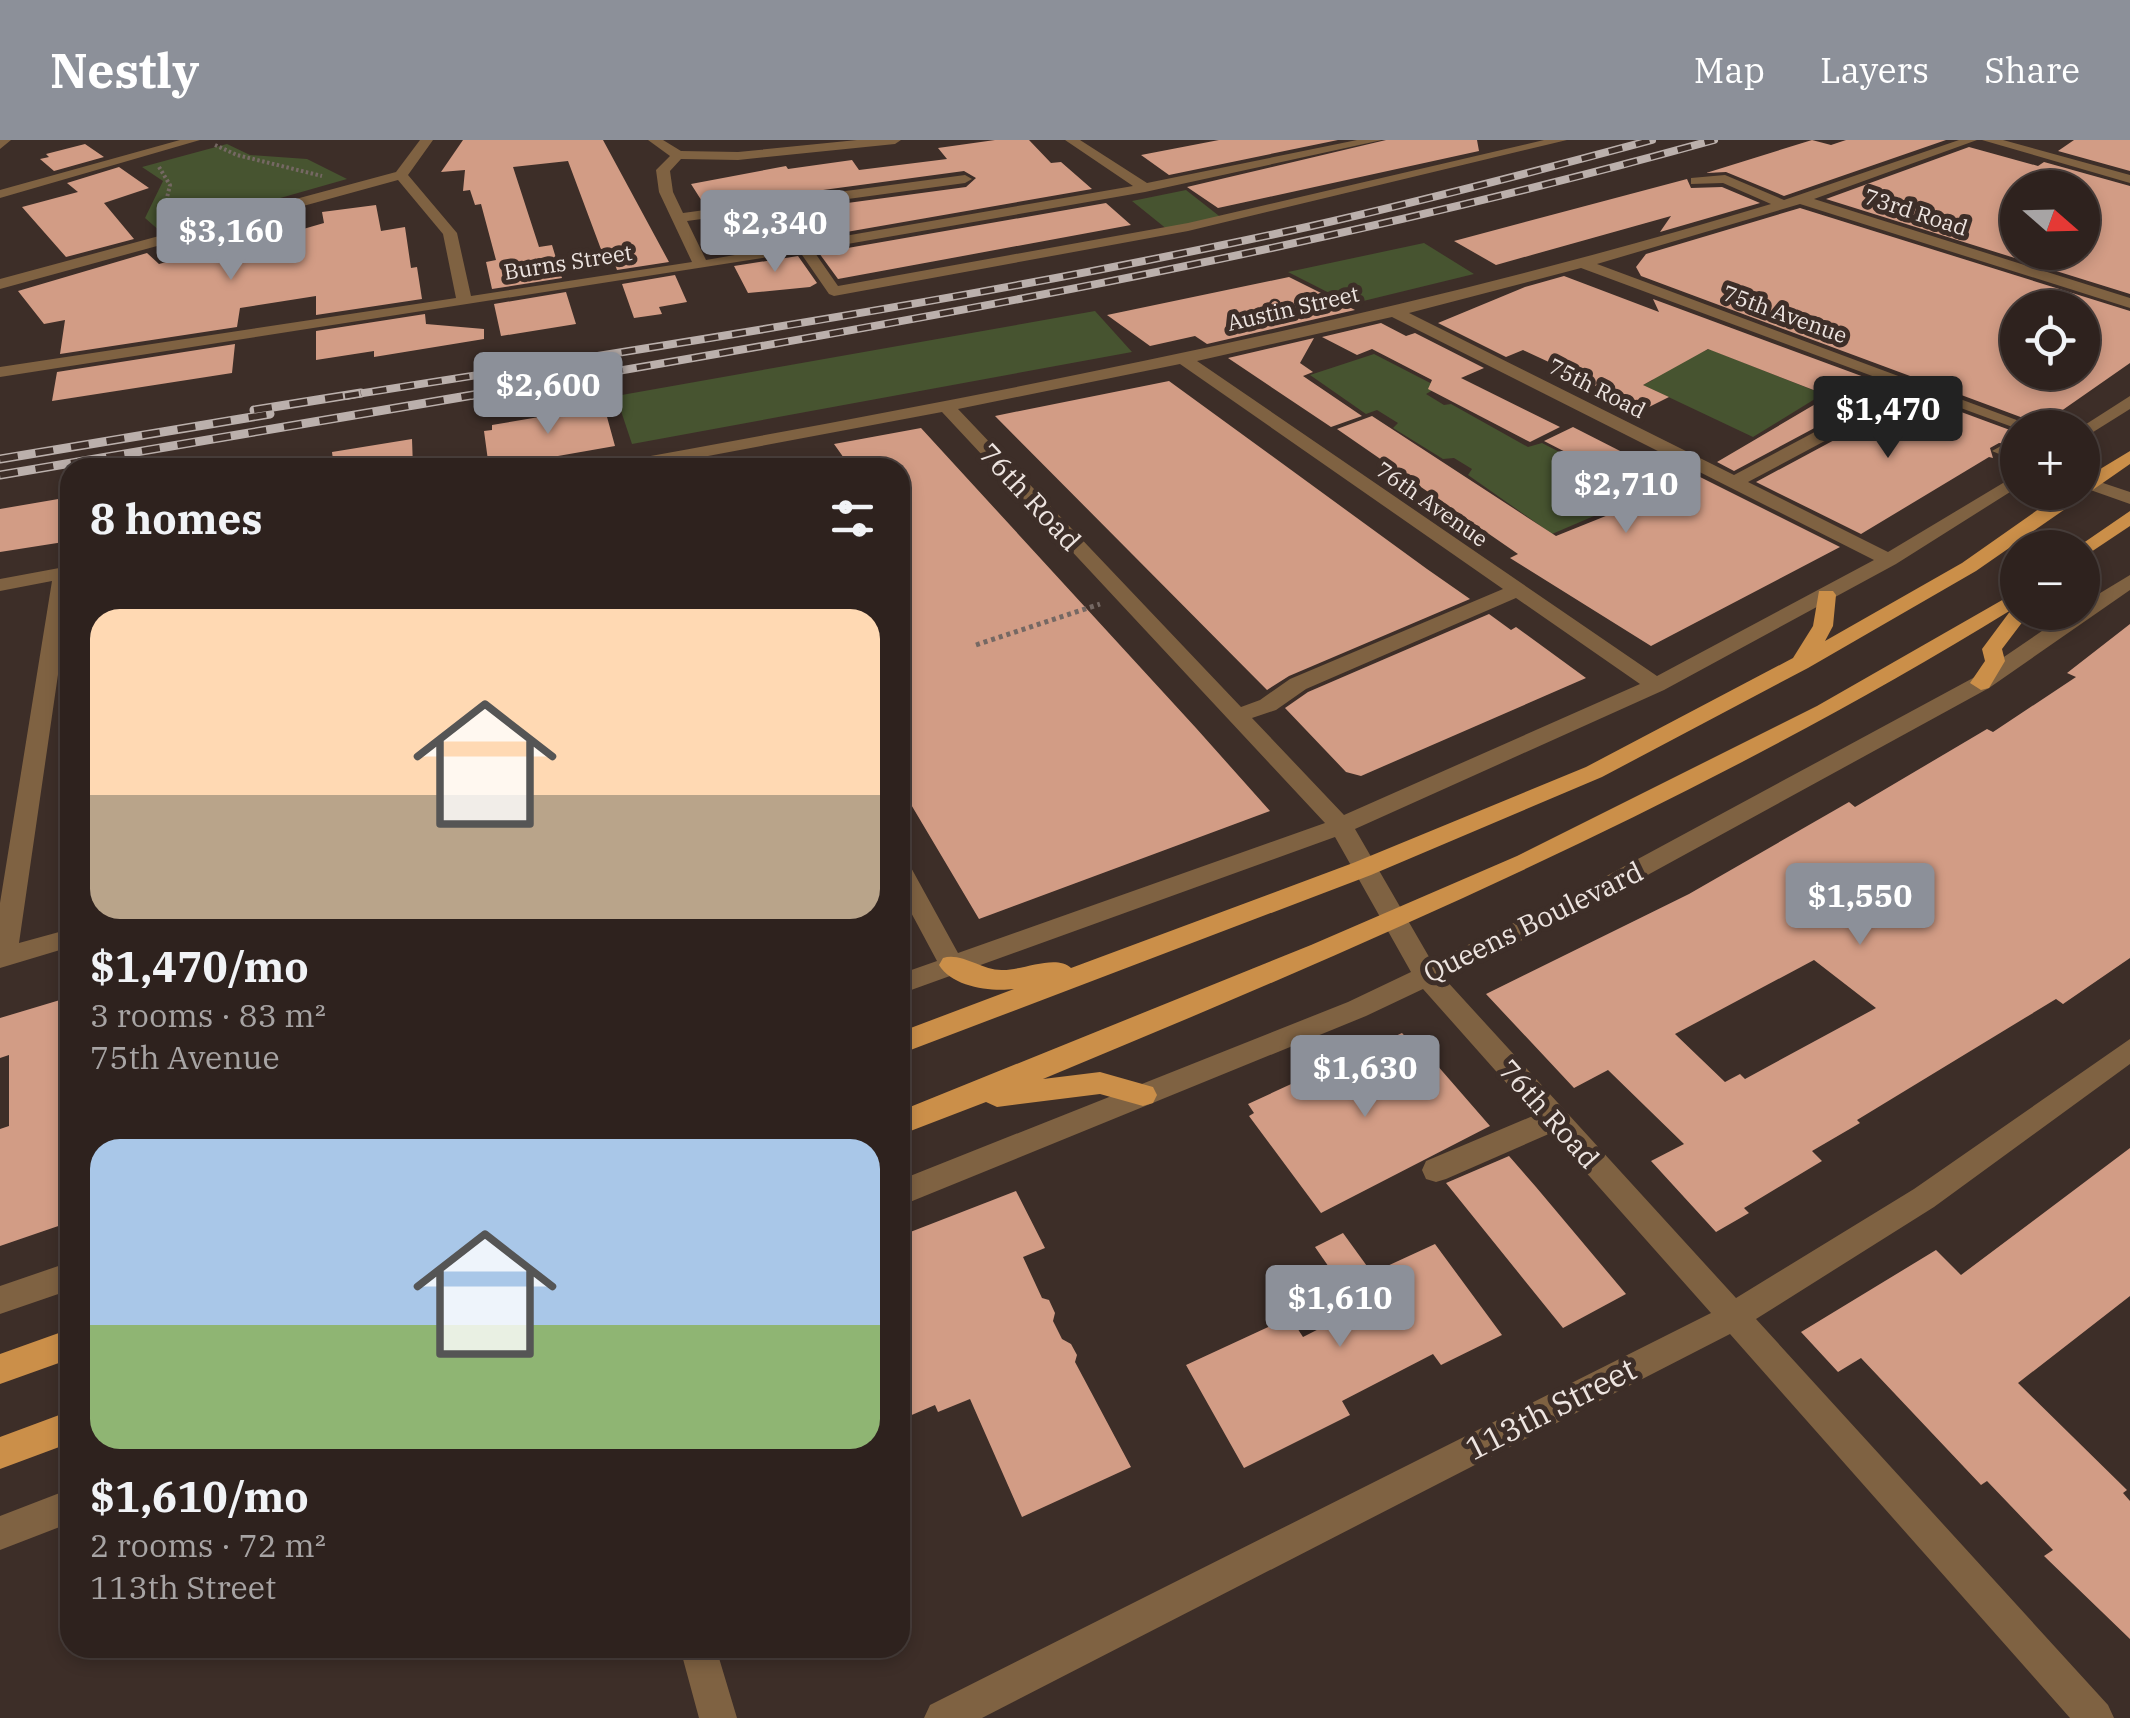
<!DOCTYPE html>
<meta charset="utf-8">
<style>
body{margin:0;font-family:"IBM Plex Serif",serif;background:#3a2f2b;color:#f1f3f6;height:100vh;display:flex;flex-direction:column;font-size:38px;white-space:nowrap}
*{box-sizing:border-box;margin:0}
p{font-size:32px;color:#a7a4a4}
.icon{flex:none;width:55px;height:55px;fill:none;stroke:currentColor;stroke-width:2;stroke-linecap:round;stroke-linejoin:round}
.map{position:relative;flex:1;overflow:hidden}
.drawer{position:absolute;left:60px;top:318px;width:850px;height:1200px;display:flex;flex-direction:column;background:#2e221e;border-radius:30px;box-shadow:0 5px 15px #0003,0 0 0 2px #493f3c}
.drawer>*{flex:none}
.needle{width:65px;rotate:110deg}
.controls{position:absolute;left:2000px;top:30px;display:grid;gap:20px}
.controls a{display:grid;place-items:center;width:100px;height:100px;border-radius:50%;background:#2e221e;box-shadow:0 5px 15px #0003,0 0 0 2px #493f3c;font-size:50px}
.price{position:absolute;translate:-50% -85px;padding:0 22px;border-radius:10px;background:#8c9099;color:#fff;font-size:32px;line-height:65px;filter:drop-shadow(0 2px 5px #0008)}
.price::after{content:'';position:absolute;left:50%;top:60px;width:30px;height:22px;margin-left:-15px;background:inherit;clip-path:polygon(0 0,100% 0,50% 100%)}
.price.selected{background:#222;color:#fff}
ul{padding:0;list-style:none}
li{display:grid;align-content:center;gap:20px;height:530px;padding:0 30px}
li span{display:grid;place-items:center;height:310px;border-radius:30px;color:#555}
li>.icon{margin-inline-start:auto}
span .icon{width:180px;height:180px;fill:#fffc;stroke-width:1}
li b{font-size:42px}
h2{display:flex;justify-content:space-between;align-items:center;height:120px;padding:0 30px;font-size:42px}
header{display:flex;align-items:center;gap:60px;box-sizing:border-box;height:140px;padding:0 50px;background:#8c9099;color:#fff}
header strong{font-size:48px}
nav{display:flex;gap:55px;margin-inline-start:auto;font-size:35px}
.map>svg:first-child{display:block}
.green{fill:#475430}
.building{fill:#d29c85;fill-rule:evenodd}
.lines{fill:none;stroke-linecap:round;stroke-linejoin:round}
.path-far1{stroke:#756863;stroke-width:4;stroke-dasharray:2.5 2.5;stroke-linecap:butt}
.path{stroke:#756863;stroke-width:5;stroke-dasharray:4 4;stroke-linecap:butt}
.minor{fill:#7f6242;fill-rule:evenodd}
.major{fill:#cb8f49;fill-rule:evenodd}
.rail-far1-casing{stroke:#bbb0ac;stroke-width:8}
.rail-casing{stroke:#bbb0ac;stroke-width:9}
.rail-far1{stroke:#3d2e28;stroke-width:5;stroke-dasharray:14;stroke-linecap:butt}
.rail{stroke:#3d2e28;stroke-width:6;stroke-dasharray:18;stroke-linecap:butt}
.labels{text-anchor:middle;stroke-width:10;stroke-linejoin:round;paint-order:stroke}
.far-street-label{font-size:22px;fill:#ede4e0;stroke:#3d2e28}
.street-label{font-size:28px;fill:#ede4e0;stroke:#3d2e28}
.near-street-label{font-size:32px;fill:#ede4e0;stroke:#3d2e28}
</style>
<header>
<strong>Nestly</strong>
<nav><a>Map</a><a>Layers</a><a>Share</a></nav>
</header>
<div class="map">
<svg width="2130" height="1578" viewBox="0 0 2130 1578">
<rect width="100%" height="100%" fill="#3d2e28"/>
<!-- green -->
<path class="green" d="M227 4 250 15 307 19 347 39 161 92 145 78 163 41 142 27Z
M1186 50 1223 79 1168 90 1132 61Z
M1424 103 1474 134 1351 164 1288 132Z
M1095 171 1132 212 632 304 616 256Z
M1648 194 1700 213 1709 209 1823 254 1753 297 1643 245 1653 240Z
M1374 214 1438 247 1426 254 1444 265 1451 264 1528 307 1542 303 1643 355 1552 394 1468 335 1472 329 1454 318 1443 319 1393 288 1398 283 1377 270 1366 274 1310 235Z"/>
<!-- building -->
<path class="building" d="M463 0H603L669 122 617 130 610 111 602 112 568 21 513 27 539 107 552 105 562 138 492 149 486 122 496 120 481 64 475 65 470 50 463 51 465 30 441 32Z
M995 0H1029L1051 23 1061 22 1092 49 726 113 713 87 717 86 714 81 966 47 976 38 964 31 705 66 691 44 786 26 788 29 852 20 859 30 947 19 938 8Z
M1219 0H1338L1169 35 1141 15Z
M1386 0H1477L1479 11 1218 68 1187 47Z
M1812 0 1831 5 1846 0H1946L1784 56 1726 32 1706 33Z
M2074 0H2130V31L2058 11Z
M85 4 104 17 54 31 40 19 49 17 46 14Z
M1969 7 2038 26 2044 22 2130 46V154L1826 59ZM2018 48H2082V112H2018Z
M119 27 149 48 104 63 134 99 66 117 22 67 78 52 67 43Z
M1687 39 1691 48 1722 47 1760 63 1660 92 1671 76 1496 125 1454 101Z
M1106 63 1131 85 838 139 819 113Z
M376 65 381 91 405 87 411 128 417 127 422 159 316 175V156L240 168 237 187 60 214 65 180 44 184 18 151 147 113 159 124 232 104 238 108 324 83 322 72Z
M1800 68 2130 171V223L2054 276 2040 277 2034 282 1641 136 1636 127 1646 114ZM2018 168H2082V232H2018Z
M798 116 817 143 810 147 748 153 734 126Z
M675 135 687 162 659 167 662 174 634 178 622 144Z
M1564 136 1659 172 1653 159 1875 241 1822 284 1734 331 1717 322 1829 256 1708 209 1643 245 1669 257 1639 272 1579 236 1523 210 1506 217 1438 183 1525 147Z
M1289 137 1355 170 1207 204 1195 196 1150 206 1107 175Z
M566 152 576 184 501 196 494 164Z
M425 174 426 184 484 189V199L374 217V211L316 220V191Z
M1381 183 1406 196 1415 193 1484 228 1461 238 1560 287 1530 302 1428 249 1432 240 1372 209 1357 215 1322 197Z
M1314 198 1300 223 1313 232 1303 236 1362 276 1331 287 1228 218Z
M235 204 232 233 52 261 57 232Z
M1169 241 1427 429 1470 459 1289 536 1267 550 995 276Z
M1899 249 2018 293V297L2009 304 1999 303 1990 308 1993 318 1989 317 1861 394 1756 342 1838 298Z
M604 266 615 306 489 328 484 291 492 290V285Z
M1372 276 1556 396 1653 357 1544 301 1573 287 1679 341 1694 334 1840 407 1651 506 1510 418 1518 414 1337 289Z
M921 288 1196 588 1270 671 979 779 900 646V328H851L834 304Z
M412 299 413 328H334L332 312Z
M70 357V401L0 412V369Z
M1489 474 1511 490 1516 487 1586 538 1361 636 1346 632 1285 568 1308 552Z
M2130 484V818L2063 864 2056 859 1857 980 1860 983 1812 1011 1822 1021 1744 1068 1749 1073 1716 1092 1651 1021 1684 1004 1608 930 1574 948 1486 854 1689 754 1849 662 1855 667 1987 589 1993 592 2076 537 2067 533ZM1814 820 1876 868 1745 939 1740 934 1725 942 1675 894Z
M70 857V888L65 890 67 967H70V1082L0 1106V989L9 986V915L0 918V878Z
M1402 893 1411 903 1416 901 1490 986 1321 1073 1249 976 1254 973 1248 964Z
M2130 1008V1156L2018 1243 2127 1350 2123 1353 2130 1361V1499L2044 1416 2053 1410 1987 1341 1981 1345 1861 1218 1838 1232 1801 1192 1936 1110 1961 1135Z
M1509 1016 1536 1047 1626 1154 1563 1188 1446 1043Z
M1016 1051 1045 1108 1023 1117 1042 1158 1049 1160 1055 1173 1053 1181 1062 1199 1071 1204 1077 1215 1075 1222 1131 1327 1022 1377 970 1259 938 1272 935 1265 900 1280V1096Z
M1343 1093 1372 1133 1435 1104 1502 1195 1441 1225 1433 1214 1342 1261 1350 1275 1244 1328 1186 1225 1290 1177 1303 1197 1358 1169 1315 1107Z"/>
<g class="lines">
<!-- path-far1 -->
<path class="path-far1" d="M215 5 237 15 322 36
M159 27 170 45 165 66 169 79"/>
<!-- path -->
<path class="path" d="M976 505 1100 464"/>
<!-- minor -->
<path class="minor" d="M0 0H11L0 9Z
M180 0H200L0 58V50Z
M420 0H433L408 35 457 93 471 156 692 122 659 52 656 30 670 16 648 0H663L681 11 738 12 857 0H901L895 4 738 20 681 19 670 31 673 52 683 73 965 35 972 39 965 43 687 81 706 120 1133 46 1065 0H1080L1147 43 1357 0H1382L1145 52 813 110 838 146 1188 83 1544 0H1567L1188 91 834 156 829 154 800 112 0 237V227L456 158 443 94 398 40 0 149V139L396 32Z
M1959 0H1977L1814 59 2130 158V168L1800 64 1597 124 2038 288 2018 289 1898 245 1836 295 1748 342 1888 412 2018 334V347L1896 424 1664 550 1355 689 1432 822 1562 760 1973 538 2070 472H2082V464L2130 435V450L1989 548 1580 772 1444 838 1736 1158 1914 1049 2130 899V924L1934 1067 1756 1179 2108 1565 2114 1578H2070L1730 1194 982 1578H924L930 1565 1711 1173 1551 993 1446 1039 1436 1042 1426 1039 1422 1030 1426 1021 1535 975 1423 849 1366 876 900 1066V1040L1348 862 1411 832 1335 697 900 854V834L937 821 900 752V721L909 724 958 813 1325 683 942 272 644 328H603L612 323C1003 252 1391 179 1771 64L1723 43 1691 44V38L1725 35 1784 60ZM1581 128 1883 240 1824 287 1734 335 1409 173ZM1392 177 1874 420 1657 536 1197 221ZM1180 224 1503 449 1290 539 1260 560 1241 567 958 269ZM1516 458 1640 544 1344 675 1252 578 1276 570 1306 549Z
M1982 0H2003L2130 35V43Z
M2130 256V269L2082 299 2080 288Z
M2001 306 2018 311V322L1992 311Z
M2082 336 2130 352V364L2082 347Z
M70 426V452L19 803 70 789V807L0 828V763L52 441 0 451V439Z
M70 1122V1150L0 1174V1146Z
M70 1349V1383L0 1410V1376Z
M680 1508H716L737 1578H699Z"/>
<!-- major -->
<path class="major" d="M2130 311V324L1976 431 1808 528 1602 637 1371 735 900 914V892L1014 849C991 852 952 847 939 825L943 818C962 812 982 831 1003 830 1024 830 1056 814 1071 828L1353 723 1586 627 1793 518 1813 486 1819 451H1833L1836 455 1833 486 1825 501 1962 423 2063 352H2082V340Z
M2130 371V386L2082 418V408H2076Z
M2018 451V472H2030L2002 509 2005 521 1989 548 1981 550 1970 543 1985 521 1982 509 2011 470C1704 659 1376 801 1043 939L1100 932 1153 947 1157 955 1153 963 1143 966 1100 954 997 967 986 962 900 995V971L1311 805 1517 716 1817 566Z
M70 1189V1219L0 1244V1214Z
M70 1271V1303L0 1329V1297Z"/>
<defs>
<path id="rail-far1" d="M345 256C666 205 989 157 1307 87 1423 61 1537 31 1652 0
M471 256C889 185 1305 114 1714 0"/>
<path id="rail" d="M254 270 361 253
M0 319 270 274
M0 335 485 253"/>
</defs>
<!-- rail-far1 casing -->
<use href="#rail-far1" class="rail-far1-casing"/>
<!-- rail casing -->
<use href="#rail" class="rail-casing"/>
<!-- rail-far1 -->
<use href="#rail-far1" class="rail-far1"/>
<!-- rail -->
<use href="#rail" class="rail"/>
</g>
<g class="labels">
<!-- far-street labels -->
<g class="far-street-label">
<text transform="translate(1916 72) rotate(18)" y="8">73rd Road</text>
<text transform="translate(568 122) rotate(-9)" y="8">Burns Street</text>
<text transform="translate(1293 168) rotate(-13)" y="8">Austin Street</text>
<text transform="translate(1785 174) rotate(20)" y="8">75th Avenue</text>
<text transform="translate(1597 248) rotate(27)" y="8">75th Road</text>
<text transform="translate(1432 364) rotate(35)" y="8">76th Avenue</text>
</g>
<!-- street labels -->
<g class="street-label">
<text transform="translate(1030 357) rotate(47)" y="10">76th Road</text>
<text transform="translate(1533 782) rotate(-26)" y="10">Queens Boulevard</text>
<text transform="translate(1549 974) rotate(48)" y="10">76th Road</text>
</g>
<!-- near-street labels -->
<g class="near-street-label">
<text transform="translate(1551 1269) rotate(-27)" y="11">113th Street</text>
</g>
</g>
</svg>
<div class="controls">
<a><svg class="needle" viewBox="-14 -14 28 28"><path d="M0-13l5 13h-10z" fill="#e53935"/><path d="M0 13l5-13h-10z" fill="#a7a4a4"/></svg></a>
<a><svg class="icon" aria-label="locate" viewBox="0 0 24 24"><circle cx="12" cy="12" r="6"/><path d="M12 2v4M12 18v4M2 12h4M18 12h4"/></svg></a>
<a>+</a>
<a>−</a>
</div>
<b class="price" style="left:775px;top:135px">$2,340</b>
<b class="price" style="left:231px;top:143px">$3,160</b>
<b class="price" style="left:548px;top:297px">$2,600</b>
<b class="price selected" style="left:1888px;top:321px">$1,470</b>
<b class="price" style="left:1626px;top:396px">$2,710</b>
<b class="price" style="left:1860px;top:808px">$1,550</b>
<b class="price" style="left:1365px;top:980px">$1,630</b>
<b class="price" style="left:1340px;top:1210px">$1,610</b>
<section class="drawer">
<h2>8 homes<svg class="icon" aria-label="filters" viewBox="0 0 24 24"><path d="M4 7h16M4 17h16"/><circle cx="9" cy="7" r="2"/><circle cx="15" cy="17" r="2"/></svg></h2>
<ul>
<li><span style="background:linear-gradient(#ffd9b3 60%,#b9a48a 0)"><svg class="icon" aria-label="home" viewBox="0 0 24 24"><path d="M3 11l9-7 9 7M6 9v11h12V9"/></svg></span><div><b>$1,470/mo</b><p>3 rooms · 83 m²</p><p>75th Avenue</p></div></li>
<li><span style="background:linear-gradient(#a9c7e8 60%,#8fb573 0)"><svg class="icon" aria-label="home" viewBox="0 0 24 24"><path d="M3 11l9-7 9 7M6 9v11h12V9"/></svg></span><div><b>$1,610/mo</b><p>2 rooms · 72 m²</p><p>113th Street</p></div></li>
</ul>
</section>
</div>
